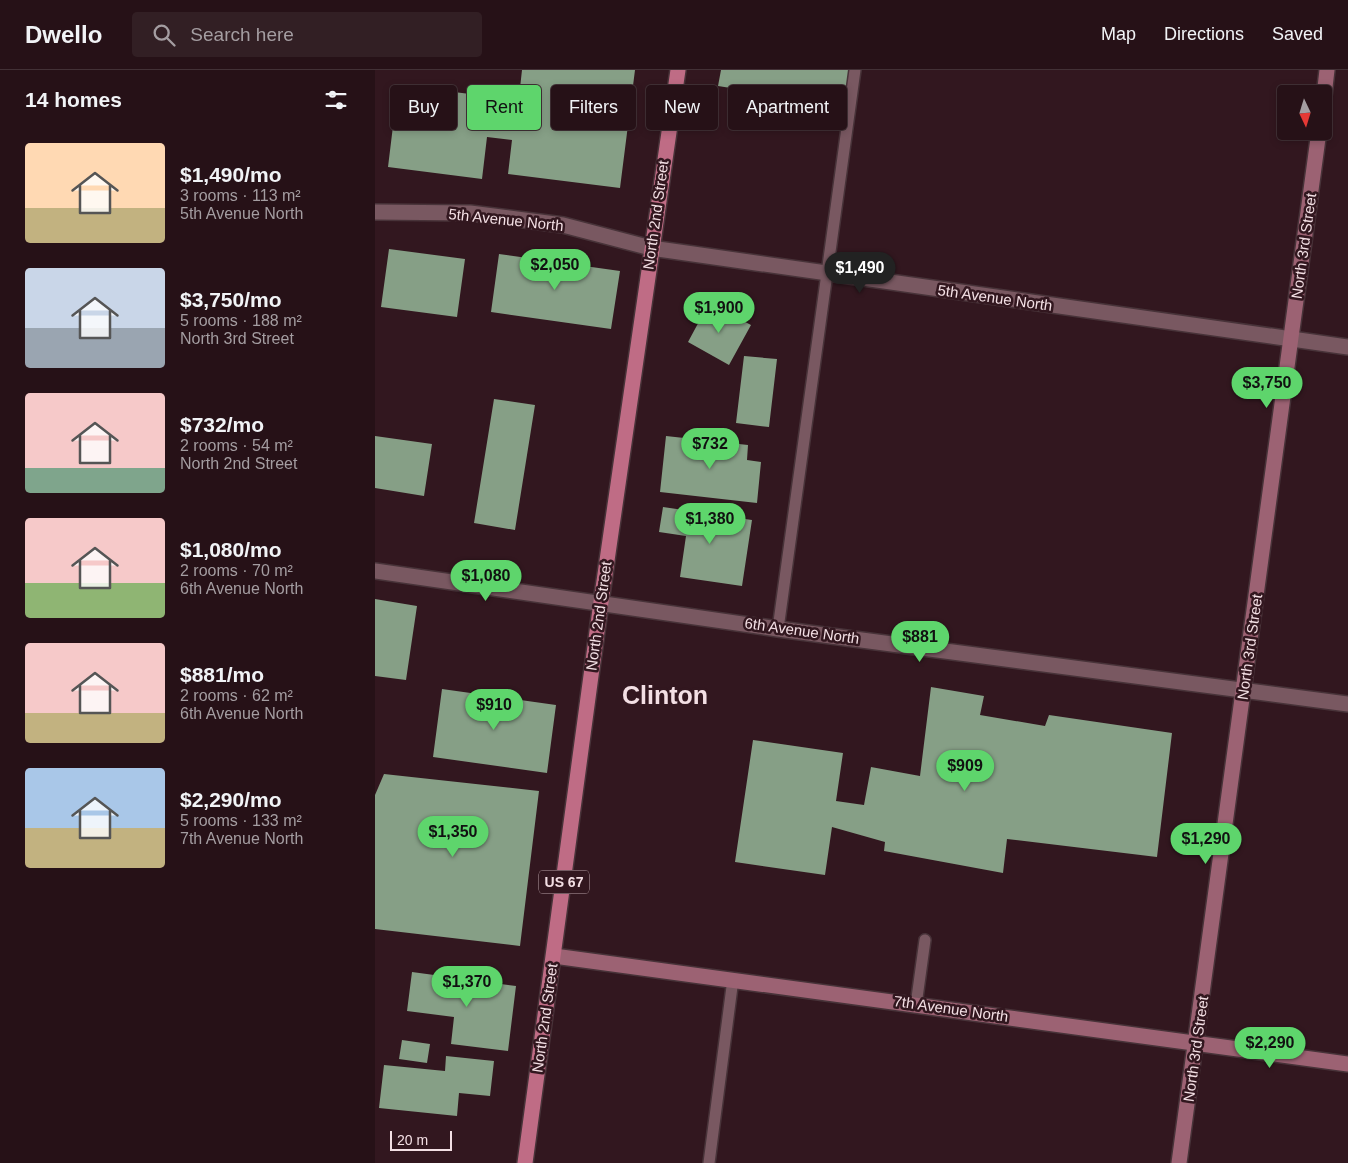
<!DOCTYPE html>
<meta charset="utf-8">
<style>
body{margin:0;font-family:Helvetica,sans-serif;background:#321f24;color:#f1f3f6;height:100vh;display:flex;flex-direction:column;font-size:19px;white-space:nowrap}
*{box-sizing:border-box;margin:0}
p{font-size:16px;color:#a49da1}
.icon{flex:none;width:28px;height:28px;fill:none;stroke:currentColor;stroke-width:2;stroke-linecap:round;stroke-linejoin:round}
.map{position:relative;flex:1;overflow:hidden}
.details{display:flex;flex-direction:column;background:#261117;width:375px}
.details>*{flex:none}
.hud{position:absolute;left:15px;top:15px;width:475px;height:45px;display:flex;gap:10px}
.needle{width:32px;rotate:176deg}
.tools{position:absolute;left:902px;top:15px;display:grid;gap:10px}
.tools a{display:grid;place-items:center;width:55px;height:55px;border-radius:5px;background:#261117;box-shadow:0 2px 8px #0003,0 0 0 1px #423136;font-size:25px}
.scale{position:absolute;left:15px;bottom:12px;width:62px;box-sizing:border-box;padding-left:5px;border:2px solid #f3dfe4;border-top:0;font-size:14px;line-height:18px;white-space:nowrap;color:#f3dfe4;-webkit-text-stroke:4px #32171f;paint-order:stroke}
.price{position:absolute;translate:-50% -42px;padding:0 11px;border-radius:18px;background:#5ed56c;color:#111;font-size:16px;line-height:32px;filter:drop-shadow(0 1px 2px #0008)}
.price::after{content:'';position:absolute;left:50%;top:30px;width:15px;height:11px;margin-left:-8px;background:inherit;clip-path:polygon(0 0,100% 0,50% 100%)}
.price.selected{background:#222;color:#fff}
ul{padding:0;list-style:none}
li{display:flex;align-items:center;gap:15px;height:125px;padding:0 25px}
li span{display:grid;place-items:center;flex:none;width:140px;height:100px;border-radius:5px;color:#555}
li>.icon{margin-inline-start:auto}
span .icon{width:60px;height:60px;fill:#fffc;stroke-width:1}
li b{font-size:21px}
h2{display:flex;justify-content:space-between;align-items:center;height:60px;padding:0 25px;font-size:21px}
.pill{padding:0 18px;border-radius:5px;background:#261117;box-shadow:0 2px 8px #0003,0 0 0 1px #423136;font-size:18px;line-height:45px}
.pill.selected{background:#5ed56c;color:#111}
header{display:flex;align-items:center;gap:30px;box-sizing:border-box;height:70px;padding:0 25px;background:#261117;border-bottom:1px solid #423136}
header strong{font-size:24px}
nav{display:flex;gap:28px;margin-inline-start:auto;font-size:18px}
.search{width:350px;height:45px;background:#321f24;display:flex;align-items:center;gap:12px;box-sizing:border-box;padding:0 18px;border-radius:5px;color:#a49da1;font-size:19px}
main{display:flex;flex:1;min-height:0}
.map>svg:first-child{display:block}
.building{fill:#869f86}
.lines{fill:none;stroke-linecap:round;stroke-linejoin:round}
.lane-casing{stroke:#483339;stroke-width:14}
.street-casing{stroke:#483339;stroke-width:18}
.secondary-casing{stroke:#483339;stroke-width:18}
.primary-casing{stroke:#483339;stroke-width:18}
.lane{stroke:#795861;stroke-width:11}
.street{stroke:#795861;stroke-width:15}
.secondary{stroke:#9c6273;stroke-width:15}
.primary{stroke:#bf6c85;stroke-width:15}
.labels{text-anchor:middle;stroke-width:5;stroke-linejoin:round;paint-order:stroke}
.shield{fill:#32171f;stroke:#b9a3a9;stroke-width:1}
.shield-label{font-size:14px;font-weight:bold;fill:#f3dfe4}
.street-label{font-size:15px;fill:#f3dfe4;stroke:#32171f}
.town-label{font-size:25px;font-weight:bold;fill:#f3dfe4;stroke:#32171f}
</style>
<header>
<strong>Dwello</strong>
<div class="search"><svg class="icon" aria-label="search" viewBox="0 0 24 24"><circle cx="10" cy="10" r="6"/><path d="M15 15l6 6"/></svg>Search here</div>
<nav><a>Map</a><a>Directions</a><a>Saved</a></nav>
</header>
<main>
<section class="details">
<h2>14 homes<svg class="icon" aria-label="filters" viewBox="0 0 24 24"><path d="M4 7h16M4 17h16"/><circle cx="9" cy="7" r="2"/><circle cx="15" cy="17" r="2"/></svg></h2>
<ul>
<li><span style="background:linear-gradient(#ffd9b3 65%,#c2b280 0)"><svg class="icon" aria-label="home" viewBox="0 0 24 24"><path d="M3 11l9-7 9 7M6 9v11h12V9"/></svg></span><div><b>$1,490/mo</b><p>3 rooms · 113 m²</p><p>5th Avenue North</p></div></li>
<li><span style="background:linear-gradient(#c9d6e8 60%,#9aa5b1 0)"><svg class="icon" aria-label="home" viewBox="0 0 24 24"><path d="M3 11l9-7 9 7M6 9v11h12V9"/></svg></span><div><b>$3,750/mo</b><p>5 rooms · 188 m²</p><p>North 3rd Street</p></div></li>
<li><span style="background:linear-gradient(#f6c9c9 75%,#7fa58c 0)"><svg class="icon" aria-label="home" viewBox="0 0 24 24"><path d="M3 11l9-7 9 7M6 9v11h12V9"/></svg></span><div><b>$732/mo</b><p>2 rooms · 54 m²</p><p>North 2nd Street</p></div></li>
<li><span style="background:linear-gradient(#f6c9c9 65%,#8fb573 0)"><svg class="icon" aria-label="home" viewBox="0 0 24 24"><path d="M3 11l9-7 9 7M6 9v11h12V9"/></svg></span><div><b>$1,080/mo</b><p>2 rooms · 70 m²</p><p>6th Avenue North</p></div></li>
<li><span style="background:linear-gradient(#f6c9c9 70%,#c2b280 0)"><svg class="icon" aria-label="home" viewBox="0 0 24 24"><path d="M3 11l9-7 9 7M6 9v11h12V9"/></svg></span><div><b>$881/mo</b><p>2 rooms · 62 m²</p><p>6th Avenue North</p></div></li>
<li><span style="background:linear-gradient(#a9c7e8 60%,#c2b280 0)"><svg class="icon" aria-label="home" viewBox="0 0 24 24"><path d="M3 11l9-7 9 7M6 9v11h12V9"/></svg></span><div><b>$2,290/mo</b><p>5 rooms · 133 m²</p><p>7th Avenue North</p></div></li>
</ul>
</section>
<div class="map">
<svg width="973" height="1093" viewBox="0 0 973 1093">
<rect width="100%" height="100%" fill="#32171f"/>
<!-- building -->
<path class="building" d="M147 0H260L245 118 133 104 137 70 112 67 107 109 13 97 23 15 119 27 116 51 141 54Z
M346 0H477L471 36 343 16Z
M14 179 90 189 82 247 6 237Z
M124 184 245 201 236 259 116 242Z
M334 233 376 255 354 295 313 272Z
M369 286 402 289 394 357 361 353Z
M119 329 160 335 140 460 99 453Z
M0 366 57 374 49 426 0 418Z
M291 366 373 375 372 390 386 392 382 433 285 422Z
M288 437 377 450 367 516 305 507 311 466 284 462Z
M0 529 42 536 31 610 0 606Z
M556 617 609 626 605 645 670 656 674 645 797 663 782 787 632 769 628 803 509 781 510 772 457 757 450 805 360 792 378 670 468 683 461 731 489 735 496 697 545 706Z
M67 619 181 635 172 703 58 687Z
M9 704 164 721 145 876 0 859V725Z
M37 902 141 916 133 981 76 974 79 947 32 941Z
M27 970 55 974 52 993 24 989Z
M71 986 119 991 115 1026 84 1023 82 1046 4 1038 9 995 70 1001Z"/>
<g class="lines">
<defs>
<path id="lane" d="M403 559 480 0
M541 935 550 870
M334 1093 358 909"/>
<path id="street" d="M0 142 95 143 188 155 276 178 973 277
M0 501 403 559 973 634"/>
<path id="secondary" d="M949 26 952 0
M179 886 973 994
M804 1093 944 61"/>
<path id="primary" d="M150 1093 226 532 303 0"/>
</defs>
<!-- lane casing -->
<use href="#lane" class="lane-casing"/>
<!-- street casing -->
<use href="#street" class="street-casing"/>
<!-- secondary casing -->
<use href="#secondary" class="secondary-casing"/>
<!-- primary casing -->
<use href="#primary" class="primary-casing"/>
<!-- lane -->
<use href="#lane" class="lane"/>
<!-- street -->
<use href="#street" class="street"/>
<!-- secondary -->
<use href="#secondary" class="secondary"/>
<!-- primary -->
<use href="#primary" class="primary"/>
</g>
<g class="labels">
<!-- shield labels -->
<rect class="shield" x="164" y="800.5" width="50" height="23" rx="4"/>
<g class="shield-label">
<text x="189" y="817">US 67</text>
</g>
<!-- street labels -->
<g class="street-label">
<text transform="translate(281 145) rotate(-82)" y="5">North 2nd Street</text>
<text transform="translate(131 150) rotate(6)" y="5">5th Avenue North</text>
<text transform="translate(929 176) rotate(-82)" y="5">North 3rd Street</text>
<text transform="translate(620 228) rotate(8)" y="5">5th Avenue North</text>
<text transform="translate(224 546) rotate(-82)" y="5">North 2nd Street</text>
<text transform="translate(427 561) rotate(8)" y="5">6th Avenue North</text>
<text transform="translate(875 577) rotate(-82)" y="5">North 3rd Street</text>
<text transform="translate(576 939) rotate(8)" y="5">7th Avenue North</text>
<text transform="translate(170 948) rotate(-82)" y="5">North 2nd Street</text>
<text transform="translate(821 979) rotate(-82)" y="5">North 3rd Street</text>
</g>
<!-- town labels -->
<g class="town-label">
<text x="290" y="634">Clinton</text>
</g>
</g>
</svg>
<div class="tools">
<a><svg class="needle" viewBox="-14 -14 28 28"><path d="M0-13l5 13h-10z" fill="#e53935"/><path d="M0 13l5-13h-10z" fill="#a49da1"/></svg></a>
</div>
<div class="scale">20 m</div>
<b class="price" style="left:180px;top:221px">$2,050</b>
<b class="price selected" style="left:485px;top:224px">$1,490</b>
<b class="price" style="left:344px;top:264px">$1,900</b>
<b class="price" style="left:892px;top:339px">$3,750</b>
<b class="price" style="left:335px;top:400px">$732</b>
<b class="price" style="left:335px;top:475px">$1,380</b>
<b class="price" style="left:111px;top:532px">$1,080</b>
<b class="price" style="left:545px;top:593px">$881</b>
<b class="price" style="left:119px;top:661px">$910</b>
<b class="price" style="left:590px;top:722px">$909</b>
<b class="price" style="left:78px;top:788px">$1,350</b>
<b class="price" style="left:831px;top:795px">$1,290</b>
<b class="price" style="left:92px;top:938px">$1,370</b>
<b class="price" style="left:895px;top:999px">$2,290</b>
<div class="hud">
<a class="pill">Buy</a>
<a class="pill selected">Rent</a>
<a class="pill">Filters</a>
<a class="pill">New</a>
<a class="pill">Apartment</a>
</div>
</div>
</main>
